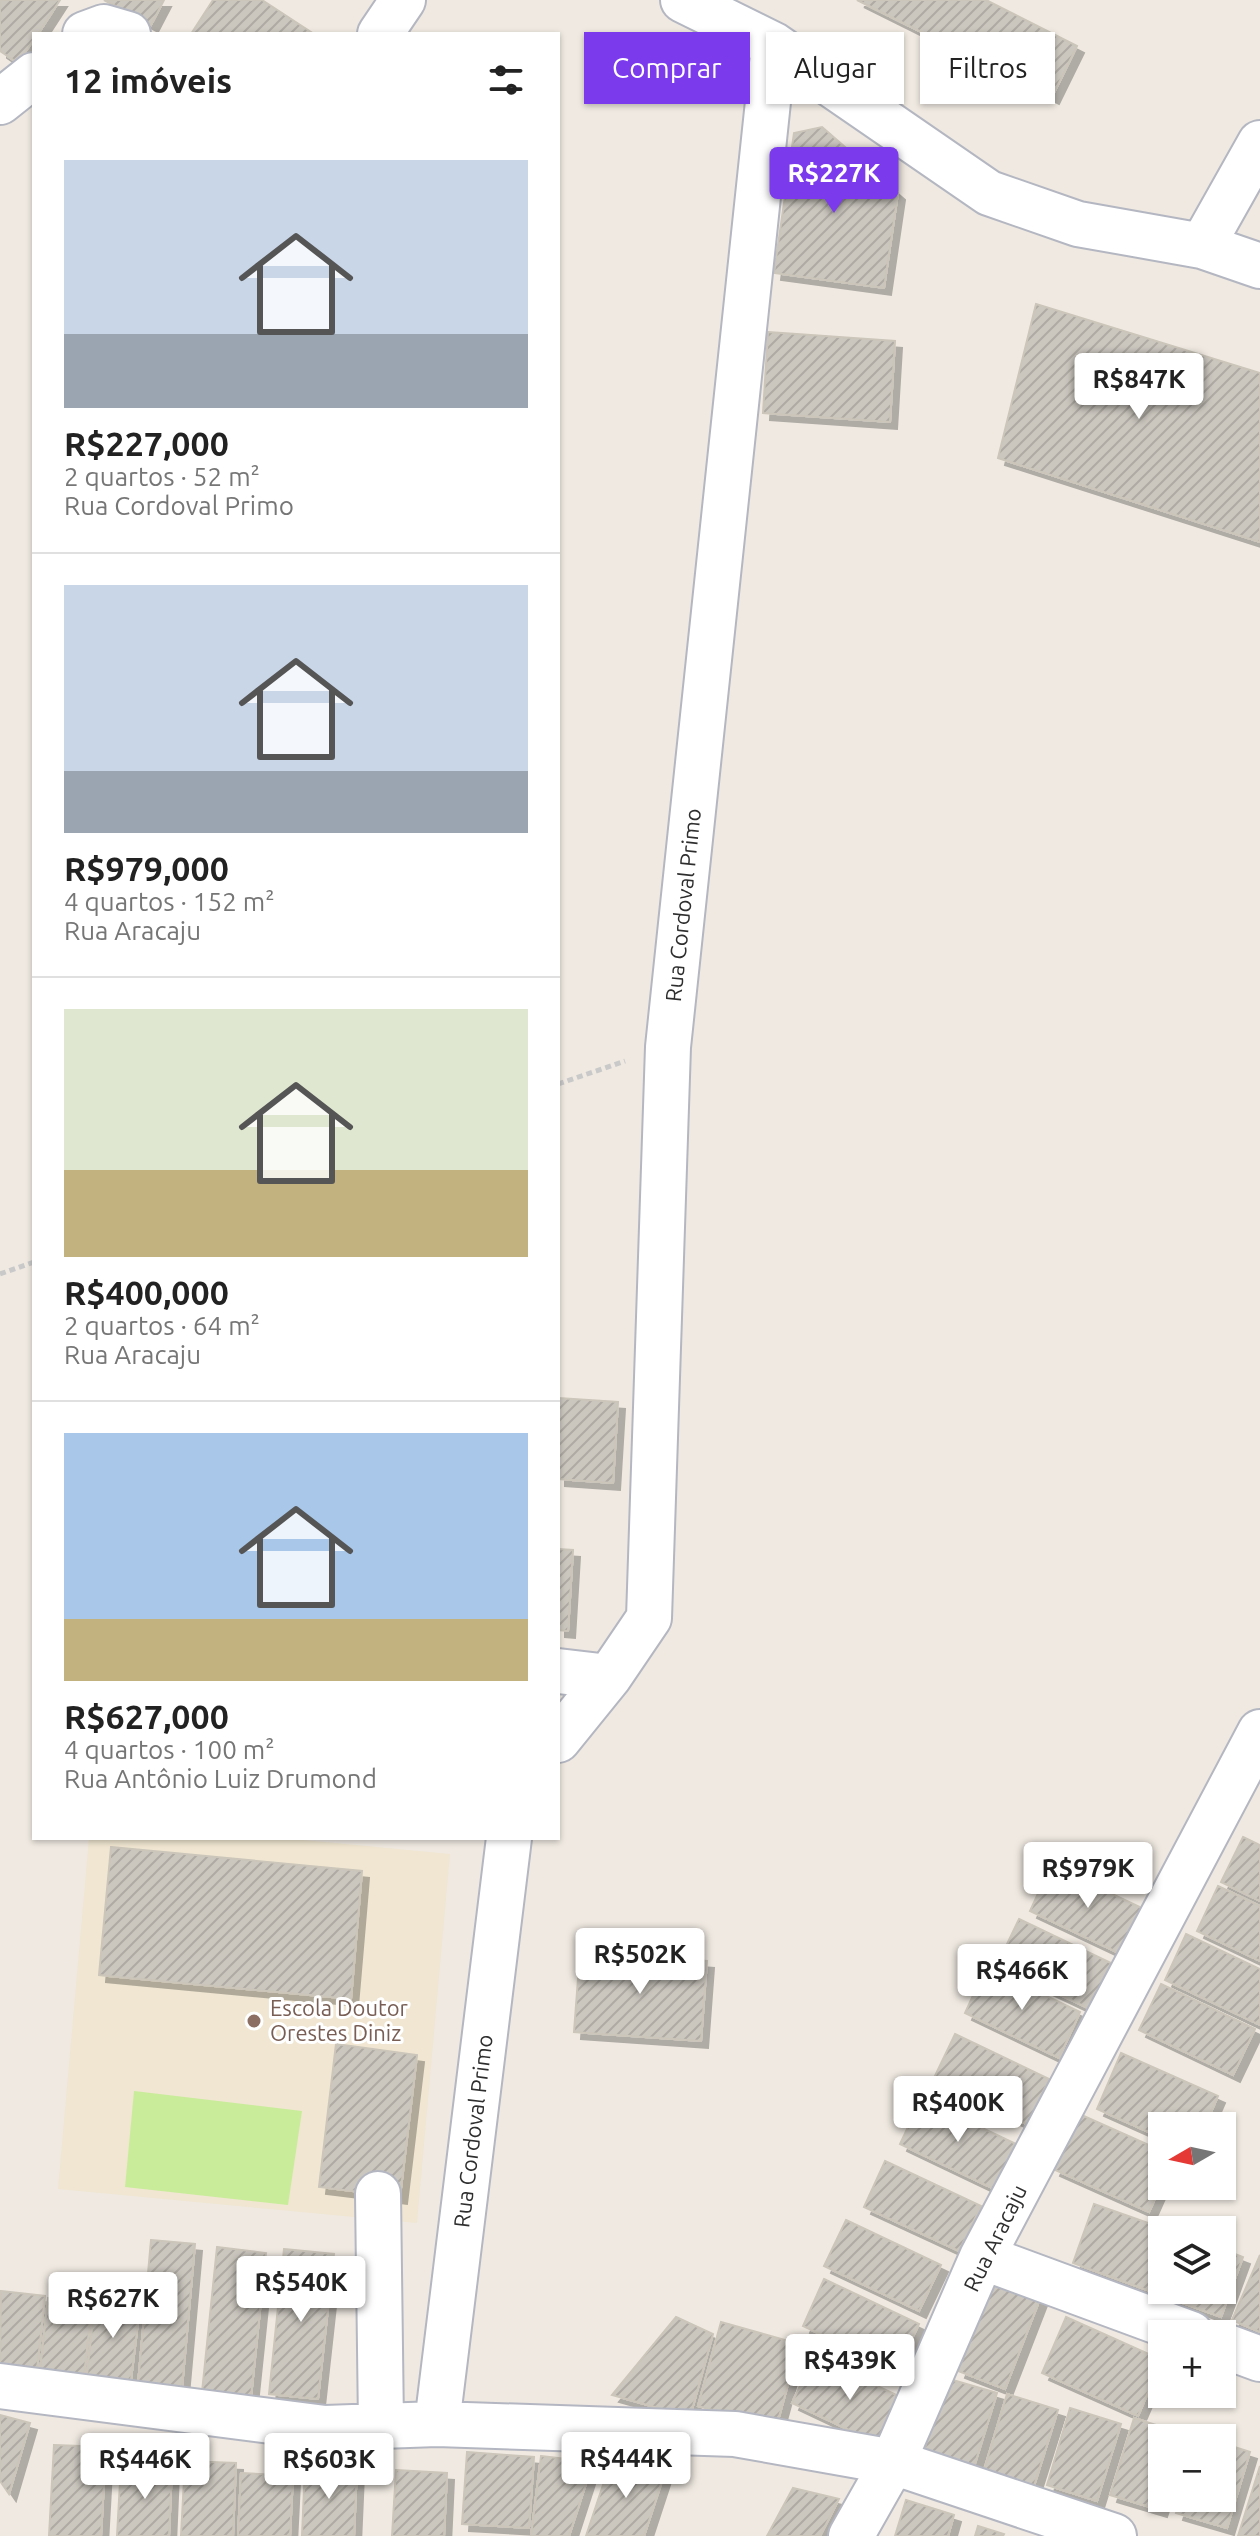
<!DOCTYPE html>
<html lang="pt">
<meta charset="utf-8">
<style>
body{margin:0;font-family:Ubuntu,sans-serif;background:#f6f6f6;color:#222;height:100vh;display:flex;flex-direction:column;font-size:30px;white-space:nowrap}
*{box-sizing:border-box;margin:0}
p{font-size:26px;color:#767676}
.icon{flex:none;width:44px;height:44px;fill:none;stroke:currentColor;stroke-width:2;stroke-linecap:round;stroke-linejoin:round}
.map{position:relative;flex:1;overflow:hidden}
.panel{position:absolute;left:32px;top:32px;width:528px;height:1808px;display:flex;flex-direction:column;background:#fff;border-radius:0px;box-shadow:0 2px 6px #0004}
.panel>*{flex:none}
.hud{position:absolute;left:584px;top:32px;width:556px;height:72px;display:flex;gap:16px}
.needle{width:52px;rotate:261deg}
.tools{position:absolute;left:1148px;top:2112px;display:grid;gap:16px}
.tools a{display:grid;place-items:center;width:88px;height:88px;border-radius:0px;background:#fff;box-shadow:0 2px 6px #0004;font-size:40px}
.price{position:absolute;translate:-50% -68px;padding:0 18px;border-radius:8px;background:#fff;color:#222;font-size:26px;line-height:52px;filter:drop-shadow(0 2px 4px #0008)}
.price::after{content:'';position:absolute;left:50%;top:48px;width:24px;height:18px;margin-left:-12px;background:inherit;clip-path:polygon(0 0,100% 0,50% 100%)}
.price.on{background:#7c3aed;color:#fff}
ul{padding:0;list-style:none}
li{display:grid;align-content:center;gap:16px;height:424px;padding:0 32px}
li+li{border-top:2px solid #e0e0e0}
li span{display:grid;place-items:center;height:248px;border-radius:0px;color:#555}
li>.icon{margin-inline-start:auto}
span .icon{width:144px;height:144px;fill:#fffc;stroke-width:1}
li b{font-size:34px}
h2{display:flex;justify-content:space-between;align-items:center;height:96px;padding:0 32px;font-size:34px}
.chip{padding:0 28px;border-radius:0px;background:#fff;box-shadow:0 2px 6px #0004;font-size:28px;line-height:72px}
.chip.on{background:#7c3aed;color:#fff}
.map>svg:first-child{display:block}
.education{fill:#f0e6d1}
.pitch{fill:#c9ec9a}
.building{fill:url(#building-hatch);stroke:#cbc5ba;stroke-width:2;filter:url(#shadow)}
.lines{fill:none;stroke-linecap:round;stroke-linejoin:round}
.minor-casing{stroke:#b4b7c1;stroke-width:48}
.path{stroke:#c9c9c9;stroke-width:5;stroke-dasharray:6 4;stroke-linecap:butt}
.minor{stroke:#fff;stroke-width:44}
.education-dot{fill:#8d6e63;stroke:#fff;stroke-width:3}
.labels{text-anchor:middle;stroke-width:6;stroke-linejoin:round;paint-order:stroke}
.street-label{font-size:22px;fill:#2e2e2e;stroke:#fff}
.education-label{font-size:22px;fill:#785e54;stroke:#fff;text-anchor:start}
</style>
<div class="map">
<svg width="1260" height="2536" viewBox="0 0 1260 2536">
<defs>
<pattern id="building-hatch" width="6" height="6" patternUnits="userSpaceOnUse" patternTransform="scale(2)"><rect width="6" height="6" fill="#cbc7bf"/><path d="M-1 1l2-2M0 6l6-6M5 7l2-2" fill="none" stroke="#afaba4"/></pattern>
<filter id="shadow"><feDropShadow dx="7" dy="7" stdDeviation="0" flood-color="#0004"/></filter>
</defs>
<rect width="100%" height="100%" fill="#efe9e1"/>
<!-- education -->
<path class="education" d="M89 1838H283L450 1854 417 2223 58 2189Z"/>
<!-- pitch -->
<path class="pitch" d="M134 2091 302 2111 288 2205 125 2187Z"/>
<!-- building -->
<path class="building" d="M0 0H60L38 34H34V39L18 63 0 51Z
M104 0H164L151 25Z
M213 0H262L314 34H191Z
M857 0H986L1077 46 1052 97Z
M822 127 898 193 884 288 774 273 794 133Z
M1036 304 1260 373V542L998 458Z
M768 332 895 341 890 422 763 413Z
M558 1398 618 1402 613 1483 558 1479Z
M558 1549 573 1550 568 1631 558 1630Z
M1243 1837 1260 1845V1901L1221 1882Z
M111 1847 362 1871 351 1999 99 1975Z
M1051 1865 1146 1910 1125 1956 1030 1911Z
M1218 1886 1260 1906V1961L1197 1931Z
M1019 1919 1113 1964 1092 2010 997 1965Z
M1186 1934 1260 1969V2025L1165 1980Z
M580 1952 707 1961 701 2041 574 2032Z
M986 1967 1080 2012 1059 2058 965 2013Z
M1161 1984 1255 2029 1233 2075 1139 2030Z
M955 2034 1049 2079 1028 2125 933 2080Z
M336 2044 417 2055 400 2197 319 2187Z
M1121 2053 1218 2096 1205 2126H1162V2138L1097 2109Z
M921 2099 1016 2144 994 2189 900 2144Z
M1077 2113 1162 2151V2183L1149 2212 1053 2169Z
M885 2161 981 2206 959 2251 864 2207Z
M1094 2204 1168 2230H1162V2290H1222V2249L1243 2257 1221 2317 1073 2263Z
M846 2220 941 2265 919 2311 824 2266Z
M151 2240 195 2244 182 2388 138 2384Z
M217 2247 266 2253 251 2397 202 2392Z
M284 2249 334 2254 318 2399 269 2394Z
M1260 2255V2332L1232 2320Z
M997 2273 1043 2291 1005 2389 958 2371Z
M824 2279 919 2324 897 2370 803 2326Z
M1 2291 45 2296 37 2370 0 2365Z
M48 2298 92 2303 84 2376 40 2371Z
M95 2301 140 2306 131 2380 87 2375Z
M676 2317 713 2334 690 2417 612 2395Z
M1066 2317 1162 2360 1138 2416 1042 2373Z
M721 2322 799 2344 776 2428 698 2406Z
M814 2356 909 2401 887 2448 792 2403Z
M946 2378 997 2393 973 2470 923 2454Z
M1007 2394 1058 2410 1034 2486 984 2470Z
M1070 2408 1121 2424 1097 2501 1047 2485Z
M0 2415 30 2423 9 2494 0 2481Z
M1134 2418 1184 2434 1183 2438H1162V2498H1164L1160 2510 1110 2495Z
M1222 2443 1250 2452 1227 2528 1176 2513 1181 2498H1222Z
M54 2445 106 2447 101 2536H49Z
M467 2452 534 2457 529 2528 462 2524Z
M613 2455 665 2472 644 2536H586Z
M541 2456 593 2462 569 2536H531Z
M185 2461 236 2463 233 2536H181Z
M121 2464 172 2467 169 2536H117Z
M305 2465 357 2468 354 2536H302Z
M1260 2466V2536H1238Z
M396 2470 447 2473 444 2536H392Z
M241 2473 293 2476 290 2536H238Z
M793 2488 839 2499 820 2536H767Z
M906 2500 954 2515 948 2536H895Z
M978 2526 1004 2534 1003 2536H975Z"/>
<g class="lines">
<defs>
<path id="minor" d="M683 0 774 45 989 193 1078 224 1202 246 1260 266
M85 34 104 27 128 34
M380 34 403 0
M0 102 34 75
M1202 246 1260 143
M558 1671 609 1677
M558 1740 609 1677 649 1618 668 1047 774 45
M378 2194 381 2425
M982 2257 1191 2334
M1222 2345 1260 2359
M0 2386 325 2428 437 2424 735 2434 893 2462 1114 2536
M437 2424 509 1838
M851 2536 893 2462 982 2257 1260 1732"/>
</defs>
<!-- minor casing -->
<use href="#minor" class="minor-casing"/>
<!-- path -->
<path class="path" d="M558 1084 625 1061
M0 1274 34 1262"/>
<!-- minor -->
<use href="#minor" class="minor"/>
</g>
<!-- markers -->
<circle class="education-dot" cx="254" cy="2021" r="8"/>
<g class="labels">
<!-- street labels -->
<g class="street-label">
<text transform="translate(683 905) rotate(-84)" y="8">Rua Cordoval Primo</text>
<text transform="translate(473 2131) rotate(-83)" y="8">Rua Cordoval Primo</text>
<text transform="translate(995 2238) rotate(-64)" y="8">Rua Aracaju</text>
</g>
<!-- education labels -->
<g class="education-label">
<text x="270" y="2016">Escola Doutor<tspan x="270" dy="25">Orestes Diniz</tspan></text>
</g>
</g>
</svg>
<div class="tools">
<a><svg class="needle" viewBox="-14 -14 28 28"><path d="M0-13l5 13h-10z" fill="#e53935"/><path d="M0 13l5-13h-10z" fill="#767676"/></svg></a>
<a><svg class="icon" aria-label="layers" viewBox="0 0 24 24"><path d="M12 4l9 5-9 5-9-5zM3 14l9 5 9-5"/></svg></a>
<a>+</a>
<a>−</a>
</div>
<b class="price on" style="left:834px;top:215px">R$227K</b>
<b class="price" style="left:1139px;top:421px">R$847K</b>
<b class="price" style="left:1088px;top:1910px">R$979K</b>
<b class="price" style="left:640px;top:1996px">R$502K</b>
<b class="price" style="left:1022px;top:2012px">R$466K</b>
<b class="price" style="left:958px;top:2144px">R$400K</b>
<b class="price" style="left:301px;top:2324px">R$540K</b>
<b class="price" style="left:113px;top:2340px">R$627K</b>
<b class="price" style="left:850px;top:2402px">R$439K</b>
<b class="price" style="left:626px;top:2500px">R$444K</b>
<b class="price" style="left:145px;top:2501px">R$446K</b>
<b class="price" style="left:329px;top:2501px">R$603K</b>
<div class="hud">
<a class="chip on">Comprar</a>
<a class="chip">Alugar</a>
<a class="chip">Filtros</a>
</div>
<section class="panel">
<h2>12 imóveis<svg class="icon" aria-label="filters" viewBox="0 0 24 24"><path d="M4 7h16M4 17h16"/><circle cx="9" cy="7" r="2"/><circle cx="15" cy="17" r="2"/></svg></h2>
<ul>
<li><span style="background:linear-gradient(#c9d6e8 70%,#9aa5b1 0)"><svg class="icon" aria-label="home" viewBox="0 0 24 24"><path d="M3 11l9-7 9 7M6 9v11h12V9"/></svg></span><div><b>R$227,000</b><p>2 quartos · 52 m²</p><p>Rua Cordoval Primo</p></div></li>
<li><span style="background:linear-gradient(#c9d6e8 75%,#9aa5b1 0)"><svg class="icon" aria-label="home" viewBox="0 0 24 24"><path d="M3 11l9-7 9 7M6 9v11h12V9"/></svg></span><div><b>R$979,000</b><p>4 quartos · 152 m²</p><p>Rua Aracaju</p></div></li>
<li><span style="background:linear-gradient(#dfe7d0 65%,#c2b280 0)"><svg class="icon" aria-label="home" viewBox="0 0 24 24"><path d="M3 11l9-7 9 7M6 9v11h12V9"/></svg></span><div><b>R$400,000</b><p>2 quartos · 64 m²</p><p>Rua Aracaju</p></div></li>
<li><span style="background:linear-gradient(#a9c7e8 75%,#c2b280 0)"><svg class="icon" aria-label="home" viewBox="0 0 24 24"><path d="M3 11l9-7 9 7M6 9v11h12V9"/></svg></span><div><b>R$627,000</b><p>4 quartos · 100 m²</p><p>Rua Antônio Luiz Drumond</p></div></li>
</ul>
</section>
</div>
